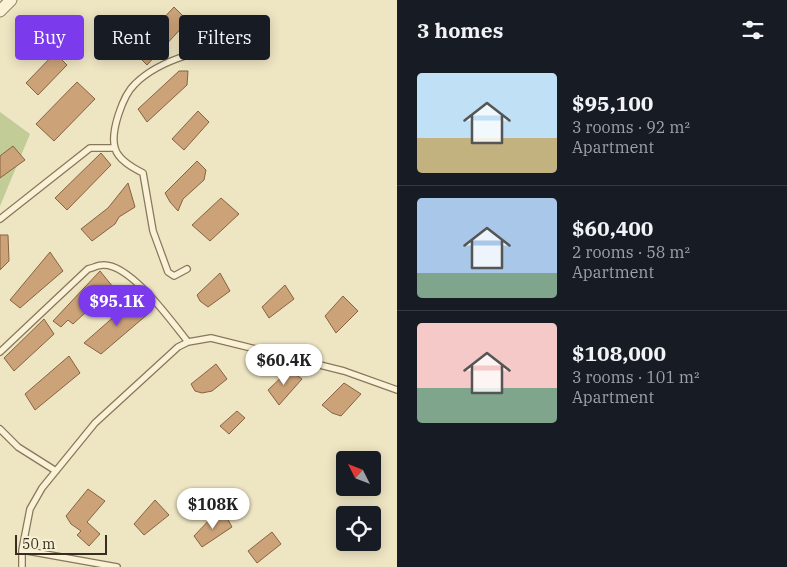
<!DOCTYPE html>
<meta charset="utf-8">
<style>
body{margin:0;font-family:"IBM Plex Serif",serif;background:#20242c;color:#f1f3f6;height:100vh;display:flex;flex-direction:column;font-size:19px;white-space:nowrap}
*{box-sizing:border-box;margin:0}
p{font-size:16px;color:#9ea1a6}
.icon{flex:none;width:28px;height:28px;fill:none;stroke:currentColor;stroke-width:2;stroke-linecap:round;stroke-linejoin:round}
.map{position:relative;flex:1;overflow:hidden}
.sheet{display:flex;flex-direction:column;background:#171b24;width:390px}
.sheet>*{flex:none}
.top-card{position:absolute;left:15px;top:15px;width:306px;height:45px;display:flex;gap:10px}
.needle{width:32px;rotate:312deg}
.controls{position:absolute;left:336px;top:451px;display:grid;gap:10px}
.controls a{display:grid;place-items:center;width:45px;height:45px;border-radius:5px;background:#171b24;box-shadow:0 2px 12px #0003;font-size:25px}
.scale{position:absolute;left:15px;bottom:12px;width:92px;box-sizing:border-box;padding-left:5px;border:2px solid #382d1e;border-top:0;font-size:14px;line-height:18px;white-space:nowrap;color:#382d1e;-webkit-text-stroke:4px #f5efd3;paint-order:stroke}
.price{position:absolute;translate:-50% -42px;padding:0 11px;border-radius:18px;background:#fff;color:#222;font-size:16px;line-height:32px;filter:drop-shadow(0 1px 2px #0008)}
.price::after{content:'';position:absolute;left:50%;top:30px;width:15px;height:11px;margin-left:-8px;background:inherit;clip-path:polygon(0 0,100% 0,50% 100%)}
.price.on{background:#7c3aed;color:#fff}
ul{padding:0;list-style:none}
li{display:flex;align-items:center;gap:15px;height:125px;padding:0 20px}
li+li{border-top:1px solid #363941}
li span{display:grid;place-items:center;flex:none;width:140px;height:100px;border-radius:5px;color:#555}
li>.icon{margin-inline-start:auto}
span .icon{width:60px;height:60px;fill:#fffc;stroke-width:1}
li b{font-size:21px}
h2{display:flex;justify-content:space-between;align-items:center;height:60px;padding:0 20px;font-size:21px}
.chip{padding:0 18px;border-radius:5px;background:#171b24;box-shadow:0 2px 12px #0003;font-size:18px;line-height:45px}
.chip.on{background:#7c3aed;color:#fff}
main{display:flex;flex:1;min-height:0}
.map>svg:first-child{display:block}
.green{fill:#c1cc97}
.building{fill:#cca379;stroke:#876340}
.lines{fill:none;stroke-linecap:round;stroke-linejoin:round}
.service-casing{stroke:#88775a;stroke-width:8}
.minor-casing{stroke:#88775a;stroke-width:13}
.service{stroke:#f9f2d7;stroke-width:5.5}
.minor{stroke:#f9f2d7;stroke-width:11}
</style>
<main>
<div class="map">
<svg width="397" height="567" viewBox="0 0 397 567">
<rect width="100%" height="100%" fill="#eee5c3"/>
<!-- green -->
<path class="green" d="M0 112 30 134 0 206Z"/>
<!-- building -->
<path class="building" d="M174 7 188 21 147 65 133 51Z
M55 53 67 65 38 95 26 83Z
M179 71H188L187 85 147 122 138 109Z
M77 82 95 99 54 141 36 124Z
M198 111 209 122 184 150 172 139Z
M13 146 25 160 0 178V156Z
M101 153 111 165 67 210 55 198Z
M197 161 206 170 204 180 183 199 178 211 170 202 165 193Z
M128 183 135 207 119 217 115 224 92 241 81 229 108 208Z
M221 198 239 214 210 241 192 225Z
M0 235H8L9 261 0 270Z
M50 252 63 271 20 308 10 300Z
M100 271 113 287 73 324 68 320 61 327 53 321Z
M220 273 230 291 208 307 200 301 197 295Z
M285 285 294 299 269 318 262 307Z
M343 296 358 311 336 333 325 316Z
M133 300 149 313 101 354 84 343Z
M44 319 54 334 14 371 4 358Z
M69 356 80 373 35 410 25 394Z
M216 364 227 379 212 391 202 393 195 391 191 384Z
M289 370 302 379 279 405 268 390Z
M344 383 361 394 341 416 332 413 322 405Z
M237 411 245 418 229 434 220 426Z
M88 489 105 501 87 522 100 534 89 546 77 535 81 531 71 524 66 516Z
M155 500 169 515 144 535 134 524Z
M214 515 227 518 232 527 202 547 194 536Z
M272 532 281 544 257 563 248 551Z"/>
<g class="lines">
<defs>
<path id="service" d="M185 56C166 62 149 70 135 84 123 95 110 132 115 148 118 160 133 168 143 173L153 231 168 272 174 276 187 269
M0 219 90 148H115
M0 352 88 269C93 268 98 265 103 265 131 264 172 322 188 342
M0 429 18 447 56 471
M22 550 117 567
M22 567V550L30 509 42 488 95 423 178 347 188 342 211 338 344 371 397 390"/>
<path id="minor" d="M0 11 11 0"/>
</defs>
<!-- service casing -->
<use href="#service" class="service-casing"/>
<!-- minor casing -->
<use href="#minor" class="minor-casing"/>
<!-- service -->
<use href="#service" class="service"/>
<!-- minor -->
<use href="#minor" class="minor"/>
</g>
</svg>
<div class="controls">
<a><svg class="needle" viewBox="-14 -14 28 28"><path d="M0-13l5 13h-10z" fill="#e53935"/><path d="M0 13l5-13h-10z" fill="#9ea1a6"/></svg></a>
<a><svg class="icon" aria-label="locate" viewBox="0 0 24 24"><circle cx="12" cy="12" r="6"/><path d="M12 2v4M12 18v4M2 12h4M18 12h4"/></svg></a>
</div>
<div class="scale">50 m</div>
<b class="price on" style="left:117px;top:327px">$95.1K</b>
<b class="price" style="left:284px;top:386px">$60.4K</b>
<b class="price" style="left:213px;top:530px">$108K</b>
<div class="top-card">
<a class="chip on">Buy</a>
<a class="chip">Rent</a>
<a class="chip">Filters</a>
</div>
</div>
<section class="sheet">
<h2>3 homes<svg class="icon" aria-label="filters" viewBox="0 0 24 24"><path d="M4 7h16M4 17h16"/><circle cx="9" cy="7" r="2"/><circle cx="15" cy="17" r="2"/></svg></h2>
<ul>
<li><span style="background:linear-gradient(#bfe0f5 65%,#c2b280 0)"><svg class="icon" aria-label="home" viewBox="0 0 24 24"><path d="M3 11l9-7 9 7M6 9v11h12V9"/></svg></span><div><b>$95,100</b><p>3 rooms · 92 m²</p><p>Apartment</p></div></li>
<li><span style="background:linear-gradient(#a9c7e8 75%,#7fa58c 0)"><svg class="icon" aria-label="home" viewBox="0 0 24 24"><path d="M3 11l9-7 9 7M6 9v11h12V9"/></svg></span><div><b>$60,400</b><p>2 rooms · 58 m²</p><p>Apartment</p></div></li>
<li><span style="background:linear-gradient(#f6c9c9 65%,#7fa58c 0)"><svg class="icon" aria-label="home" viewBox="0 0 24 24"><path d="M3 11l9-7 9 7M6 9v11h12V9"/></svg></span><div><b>$108,000</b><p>3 rooms · 101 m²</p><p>Apartment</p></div></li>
</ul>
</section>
</main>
